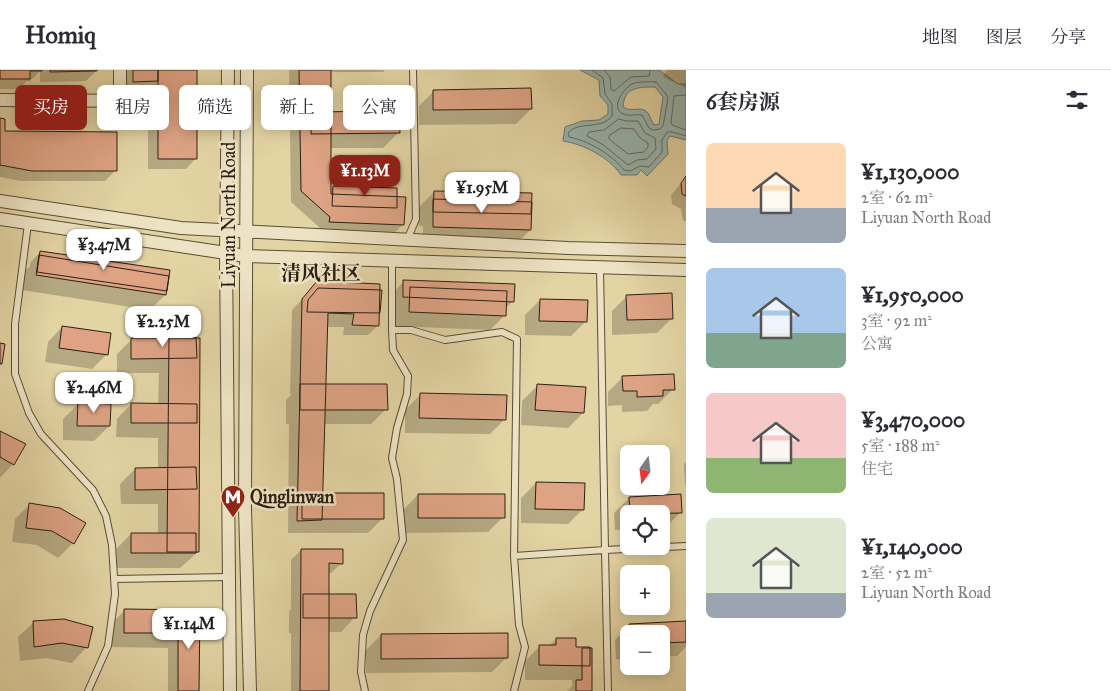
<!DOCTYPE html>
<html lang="zh">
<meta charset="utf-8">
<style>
body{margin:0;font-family:"IM FELL Great Primer","Noto Serif SC",serif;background:#f7f7f7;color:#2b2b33;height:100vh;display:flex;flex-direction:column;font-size:19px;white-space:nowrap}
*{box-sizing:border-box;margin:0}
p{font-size:16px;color:#7c7c81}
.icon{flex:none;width:28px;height:28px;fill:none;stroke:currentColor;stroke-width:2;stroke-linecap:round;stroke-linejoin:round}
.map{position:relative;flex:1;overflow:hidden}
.sheet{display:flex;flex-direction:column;background:#fff;width:425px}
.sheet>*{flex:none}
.banner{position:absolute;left:15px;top:15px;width:475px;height:45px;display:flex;gap:10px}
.needle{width:32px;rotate:194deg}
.tools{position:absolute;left:620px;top:375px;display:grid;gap:10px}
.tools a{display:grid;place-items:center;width:50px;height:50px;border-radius:8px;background:#fff;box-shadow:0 2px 12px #0003;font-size:25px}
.price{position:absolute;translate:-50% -42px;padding:0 11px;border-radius:10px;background:#fff;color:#222;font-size:16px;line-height:32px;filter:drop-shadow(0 1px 2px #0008)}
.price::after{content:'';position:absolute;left:50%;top:30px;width:15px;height:11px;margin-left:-8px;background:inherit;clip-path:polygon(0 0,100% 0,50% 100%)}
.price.selected{background:#8f2418;color:#fff}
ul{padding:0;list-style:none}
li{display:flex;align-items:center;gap:15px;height:125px;padding:0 20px}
li span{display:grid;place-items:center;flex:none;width:140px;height:100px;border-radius:8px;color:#555}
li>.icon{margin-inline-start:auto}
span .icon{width:60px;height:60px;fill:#fffc;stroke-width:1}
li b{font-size:21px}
h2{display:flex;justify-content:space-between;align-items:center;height:60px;padding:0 20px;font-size:21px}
.pill{padding:0 18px;border-radius:8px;background:#fff;box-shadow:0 2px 12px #0003;font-size:18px;line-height:45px}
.pill.selected{background:#8f2418;color:#fff}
header{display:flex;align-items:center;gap:30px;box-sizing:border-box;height:70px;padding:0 25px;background:#fff;border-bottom:1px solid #e1e1e2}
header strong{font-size:24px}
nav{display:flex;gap:28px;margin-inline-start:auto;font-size:18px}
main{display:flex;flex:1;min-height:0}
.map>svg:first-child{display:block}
.water{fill:#98b6b0;stroke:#6c7a71;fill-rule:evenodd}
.shadow{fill:#0003}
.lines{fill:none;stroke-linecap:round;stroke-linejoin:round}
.shore{stroke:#626b61;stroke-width:1}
.building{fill:#dda384;stroke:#2b2012}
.lane-casing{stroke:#594d36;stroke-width:8}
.street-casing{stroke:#594d36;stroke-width:14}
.lane{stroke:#ede3c4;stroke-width:6}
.street{stroke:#ede3c4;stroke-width:12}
.labels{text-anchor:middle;stroke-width:5;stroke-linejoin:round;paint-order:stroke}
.street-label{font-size:18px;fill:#2b2012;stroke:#ede3c4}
.poi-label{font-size:18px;font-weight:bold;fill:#2b2012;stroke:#ede3c4;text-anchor:start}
.quarter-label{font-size:20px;font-weight:bold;fill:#2b2012;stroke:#ede3c4}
</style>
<header>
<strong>Homiq</strong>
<nav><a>地图</a><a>图层</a><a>分享</a></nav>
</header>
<main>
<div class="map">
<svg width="686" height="621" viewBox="0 0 686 621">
<rect width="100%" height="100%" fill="#e3d4a4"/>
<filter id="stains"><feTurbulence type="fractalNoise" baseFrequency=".004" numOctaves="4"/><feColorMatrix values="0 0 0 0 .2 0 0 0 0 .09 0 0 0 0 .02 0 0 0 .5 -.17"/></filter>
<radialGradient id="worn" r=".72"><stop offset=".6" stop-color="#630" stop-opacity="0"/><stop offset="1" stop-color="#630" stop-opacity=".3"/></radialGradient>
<!-- water -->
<path class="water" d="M580 0H659L678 14H686V70L670 66 667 71 668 84 647 106 641 100 637 105H621C609 87 583 74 563 71L565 57 582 51 599 50 608 44V35L600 26 599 10ZM655 17 663 27 659 54 654 55C652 52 650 47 648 43 642 35 631 43 623 37 624 17 639 17 655 17Z"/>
<!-- shadow -->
<path class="shadow" d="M0 0H96V1L86 11 40 12V1L30 11H27L18 19H0Z
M123 0H196V88L186 99H148V21H123Z
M289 0H385L383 2H329V43L398 63 383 78H329V121L333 117 396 128 403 154 393 165 319 162 320 158 291 132Z
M667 0H686V18L663 7Z
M434 21 531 39 516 54 419 55V36Z
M0 50 4 63 115 101 105 111H21L0 107Z
M686 107V151H683L681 139 672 134 671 125Z
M434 122 530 160 520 170 423 167V156H419V137Z
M40 182 168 206 165 225 150 240 22 220 25 201 31 195H30V193Z
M404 211 513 231 505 239V245L490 260 394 256 395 237H393L394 222Z
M310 221 378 255 368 265H343L344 257H327L325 315 386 339 371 354H324L321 424 383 448 368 463H288L289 354H286V330L292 324H290L292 240Z
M627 226 672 248 657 263 612 265V241Z
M540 230 586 251 571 266 525 265V245Z
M62 257 107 284 92 299 45 292 48 272Z
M132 269H199L198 482 180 498H117L116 479 131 464H158V434H121L120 414 135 399H158V368L116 367 117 349 131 334H158L159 303H117V284Z
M623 307 673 319 658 334H653L647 341 622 342V335L608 336V322Z
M537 316 583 343 568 358 521 355 522 331Z
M420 325 505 349 490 364 405 363V340Z
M78 334 109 356 94 371 63 370V349Z
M0 363 13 394 0 408Z
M686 392V415H685L684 394Z
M536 413 583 439 568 454 521 453V428Z
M418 425 503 447 488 462 403 463V440Z
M629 428 681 442 666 457 661 458V444H629V459L615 460 614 443Z
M30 434 73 473 58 488 37 475 12 472 15 449Z
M301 480 342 493 331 503H328L327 526 355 547 341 562H327V621H291V563H289V541L291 539V490Z
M125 540 199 541 198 621H168V578L109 577 110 555Z
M686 552V577L677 586 661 587V564H629V589H616L615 570 630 555Z
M33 553 91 558 86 578 72 593 46 588 20 591 18 567Z
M381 565 507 587 492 602 366 603V580Z
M556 569 575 578 590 597V621H567L572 616V610H525V591L540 576H549Z"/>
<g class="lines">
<!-- shore -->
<path class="shore" d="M592 0 603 8 605 24 612 34V46C600 61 579 50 568 63L569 67C587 70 613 85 624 100L630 101 640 96 649 97 662 82V70L667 62H672L686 66
M604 0 610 7 611 19 614 21 631 7 649 6 650 0
M656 12 666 24 668 28 663 56 660 59 653 60 649 58 642 45C637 44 630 46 626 45 608 40 623 19 632 14 638 11 650 12 656 12Z
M686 25 674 26 671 53 672 55 686 60
M619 49 626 51H638L645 63 655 68 656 79 647 89 637 90 628 95 602 74 587 66 589 62 604 60Z
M621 58 634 59 640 68 648 73V77L644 82 628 84 609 69V66Z"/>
</g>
<!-- building -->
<path class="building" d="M0 0H42V1H30V9H0Z
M50 0H97V1L50 2Z
M133 0H158V11L133 12Z
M158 0H197V89H158Z
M299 0H331V124L406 127 404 155 329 152 330 147 301 121Z
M531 18 532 39 433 40V20Z
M399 41 400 63 311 64V42Z
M0 48 5 49V61L117 62V101H32L0 95Z
M686 106V126L682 124 681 113Z
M333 116 397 118V138L332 136Z
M434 121 532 123 531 144 433 142Z
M433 129 532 132 531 160 433 157Z
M40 181 170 200 167 221 37 202Z
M39 185 169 206 166 225 36 205Z
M403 210 515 214 514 232 403 227Z
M317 211 380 214 379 256 352 255 354 244 328 243 322 450 297 451 302 229Z
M410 217 507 221 506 246 409 242Z
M318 218 382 220 380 243 307 242 308 230Z
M672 223 673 249 627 250 626 225Z
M540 229 588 230 587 252 539 251Z
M62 256 111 263 108 285 59 278Z
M169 267 200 268 199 482H167Z
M131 268H196L197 288 131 289Z
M0 273 5 274 2 294H0Z
M674 304 675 320H663V326L637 327V321H623L622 306Z
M300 314H387L388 340H300Z
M537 314 586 317 584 343 535 340Z
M420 323 507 325 506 350 419 348Z
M78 332 111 334 110 356H77Z
M131 333 197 334V353H131Z
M0 361 26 374 14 395 0 387Z
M196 397 197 419 135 420V398Z
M536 412 585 413 584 440 535 439Z
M302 423H384V449H302Z
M418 424H505V448H418Z
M681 424 682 443 630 444 629 427Z
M29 433 60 438 86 453 74 474 52 461 26 458Z
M131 463H196V483H131Z
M301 479H343V494L329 493V621H300Z
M303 524H356L357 548H303Z
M124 539 200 540V563H124Z
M178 539H200L199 621H178Z
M64 549 93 557 88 578 62 573 34 577 33 551Z
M686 551V572L661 573V564H630L629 554Z
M508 563V588L381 589V564Z
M556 568H576V577H590V596L539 595V575H556Z
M582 578H592V621H576V610H582Z"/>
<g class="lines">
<defs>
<path id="lane" d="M28 154 15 254V304L29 343 41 364 93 420 106 446 112 475 115 524 108 576 88 621
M407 170 416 149 413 0
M392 190V260H411L445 270 502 262 517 269 514 486 605 480 608 621
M600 197 605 480 686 476
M514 486 519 555 525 577 514 621
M114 509 229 507
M365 621 361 602 363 565 370 541 403 470 397 409 392 388 397 358 407 324 408 306 393 280 392 260"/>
<path id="street" d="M120 0V31
M228 0 226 183 230 621
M247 0 245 438 250 621
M0 30 144 31
M0 131 181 158 568 178 686 181
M0 149 246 186 686 200"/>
</defs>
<!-- lane casing -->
<use href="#lane" class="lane-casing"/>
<!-- street casing -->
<use href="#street" class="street-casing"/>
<!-- lane -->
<use href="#lane" class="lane"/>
<!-- street -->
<use href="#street" class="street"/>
</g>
<!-- icons -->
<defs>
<symbol id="metro-pin" viewBox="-11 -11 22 30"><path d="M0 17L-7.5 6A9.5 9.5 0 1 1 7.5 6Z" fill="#8f2418" stroke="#ede3c4"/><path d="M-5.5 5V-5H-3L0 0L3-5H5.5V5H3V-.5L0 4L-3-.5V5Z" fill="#fff"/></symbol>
</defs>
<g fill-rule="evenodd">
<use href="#metro-pin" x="219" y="413" width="28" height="38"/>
</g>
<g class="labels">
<!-- street labels -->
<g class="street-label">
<text transform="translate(229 145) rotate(-90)" y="6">Liyuan North Road</text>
</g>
<!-- poi labels -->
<g class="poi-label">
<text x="250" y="433">Qinglinwan</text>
</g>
<!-- quarter labels -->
<g class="quarter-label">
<text x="321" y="210">清风社区</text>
</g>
</g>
<rect width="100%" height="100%" filter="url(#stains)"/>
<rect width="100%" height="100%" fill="url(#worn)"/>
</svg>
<div class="tools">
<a><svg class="needle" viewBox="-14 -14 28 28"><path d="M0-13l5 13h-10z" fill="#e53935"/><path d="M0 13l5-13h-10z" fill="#7c7c81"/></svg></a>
<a><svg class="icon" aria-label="locate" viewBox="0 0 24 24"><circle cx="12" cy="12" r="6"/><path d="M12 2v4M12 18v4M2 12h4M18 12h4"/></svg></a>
<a>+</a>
<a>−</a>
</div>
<b class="price selected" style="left:365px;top:127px">¥1.13M</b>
<b class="price" style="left:482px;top:144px">¥1.95M</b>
<b class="price" style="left:104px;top:201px">¥3.47M</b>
<b class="price" style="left:163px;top:278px">¥2.25M</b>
<b class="price" style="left:94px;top:344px">¥2.46M</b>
<b class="price" style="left:189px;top:580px">¥1.14M</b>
<div class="banner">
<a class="pill selected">买房</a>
<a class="pill">租房</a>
<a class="pill">筛选</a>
<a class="pill">新上</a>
<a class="pill">公寓</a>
</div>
</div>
<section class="sheet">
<h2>6套房源<svg class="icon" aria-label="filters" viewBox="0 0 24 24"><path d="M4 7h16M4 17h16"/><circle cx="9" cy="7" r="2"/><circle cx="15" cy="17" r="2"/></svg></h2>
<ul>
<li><span style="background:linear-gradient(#ffd9b3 65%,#9aa5b1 0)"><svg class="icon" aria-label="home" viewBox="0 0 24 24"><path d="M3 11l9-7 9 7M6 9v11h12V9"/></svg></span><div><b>¥1,130,000</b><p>2室 · 62 m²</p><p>Liyuan North Road</p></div></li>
<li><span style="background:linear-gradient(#a9c7e8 65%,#7fa58c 0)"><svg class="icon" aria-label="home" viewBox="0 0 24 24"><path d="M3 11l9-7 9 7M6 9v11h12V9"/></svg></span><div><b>¥1,950,000</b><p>3室 · 92 m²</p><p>公寓</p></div></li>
<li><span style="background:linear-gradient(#f6c9c9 65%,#8fb573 0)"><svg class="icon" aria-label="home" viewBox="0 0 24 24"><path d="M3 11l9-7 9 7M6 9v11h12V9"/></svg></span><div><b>¥3,470,000</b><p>5室 · 188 m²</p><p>住宅</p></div></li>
<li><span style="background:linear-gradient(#dfe7d0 75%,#9aa5b1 0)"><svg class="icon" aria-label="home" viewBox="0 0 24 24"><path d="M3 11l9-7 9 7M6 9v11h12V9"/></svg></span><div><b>¥1,140,000</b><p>2室 · 52 m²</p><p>Liyuan North Road</p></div></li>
</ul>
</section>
</main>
